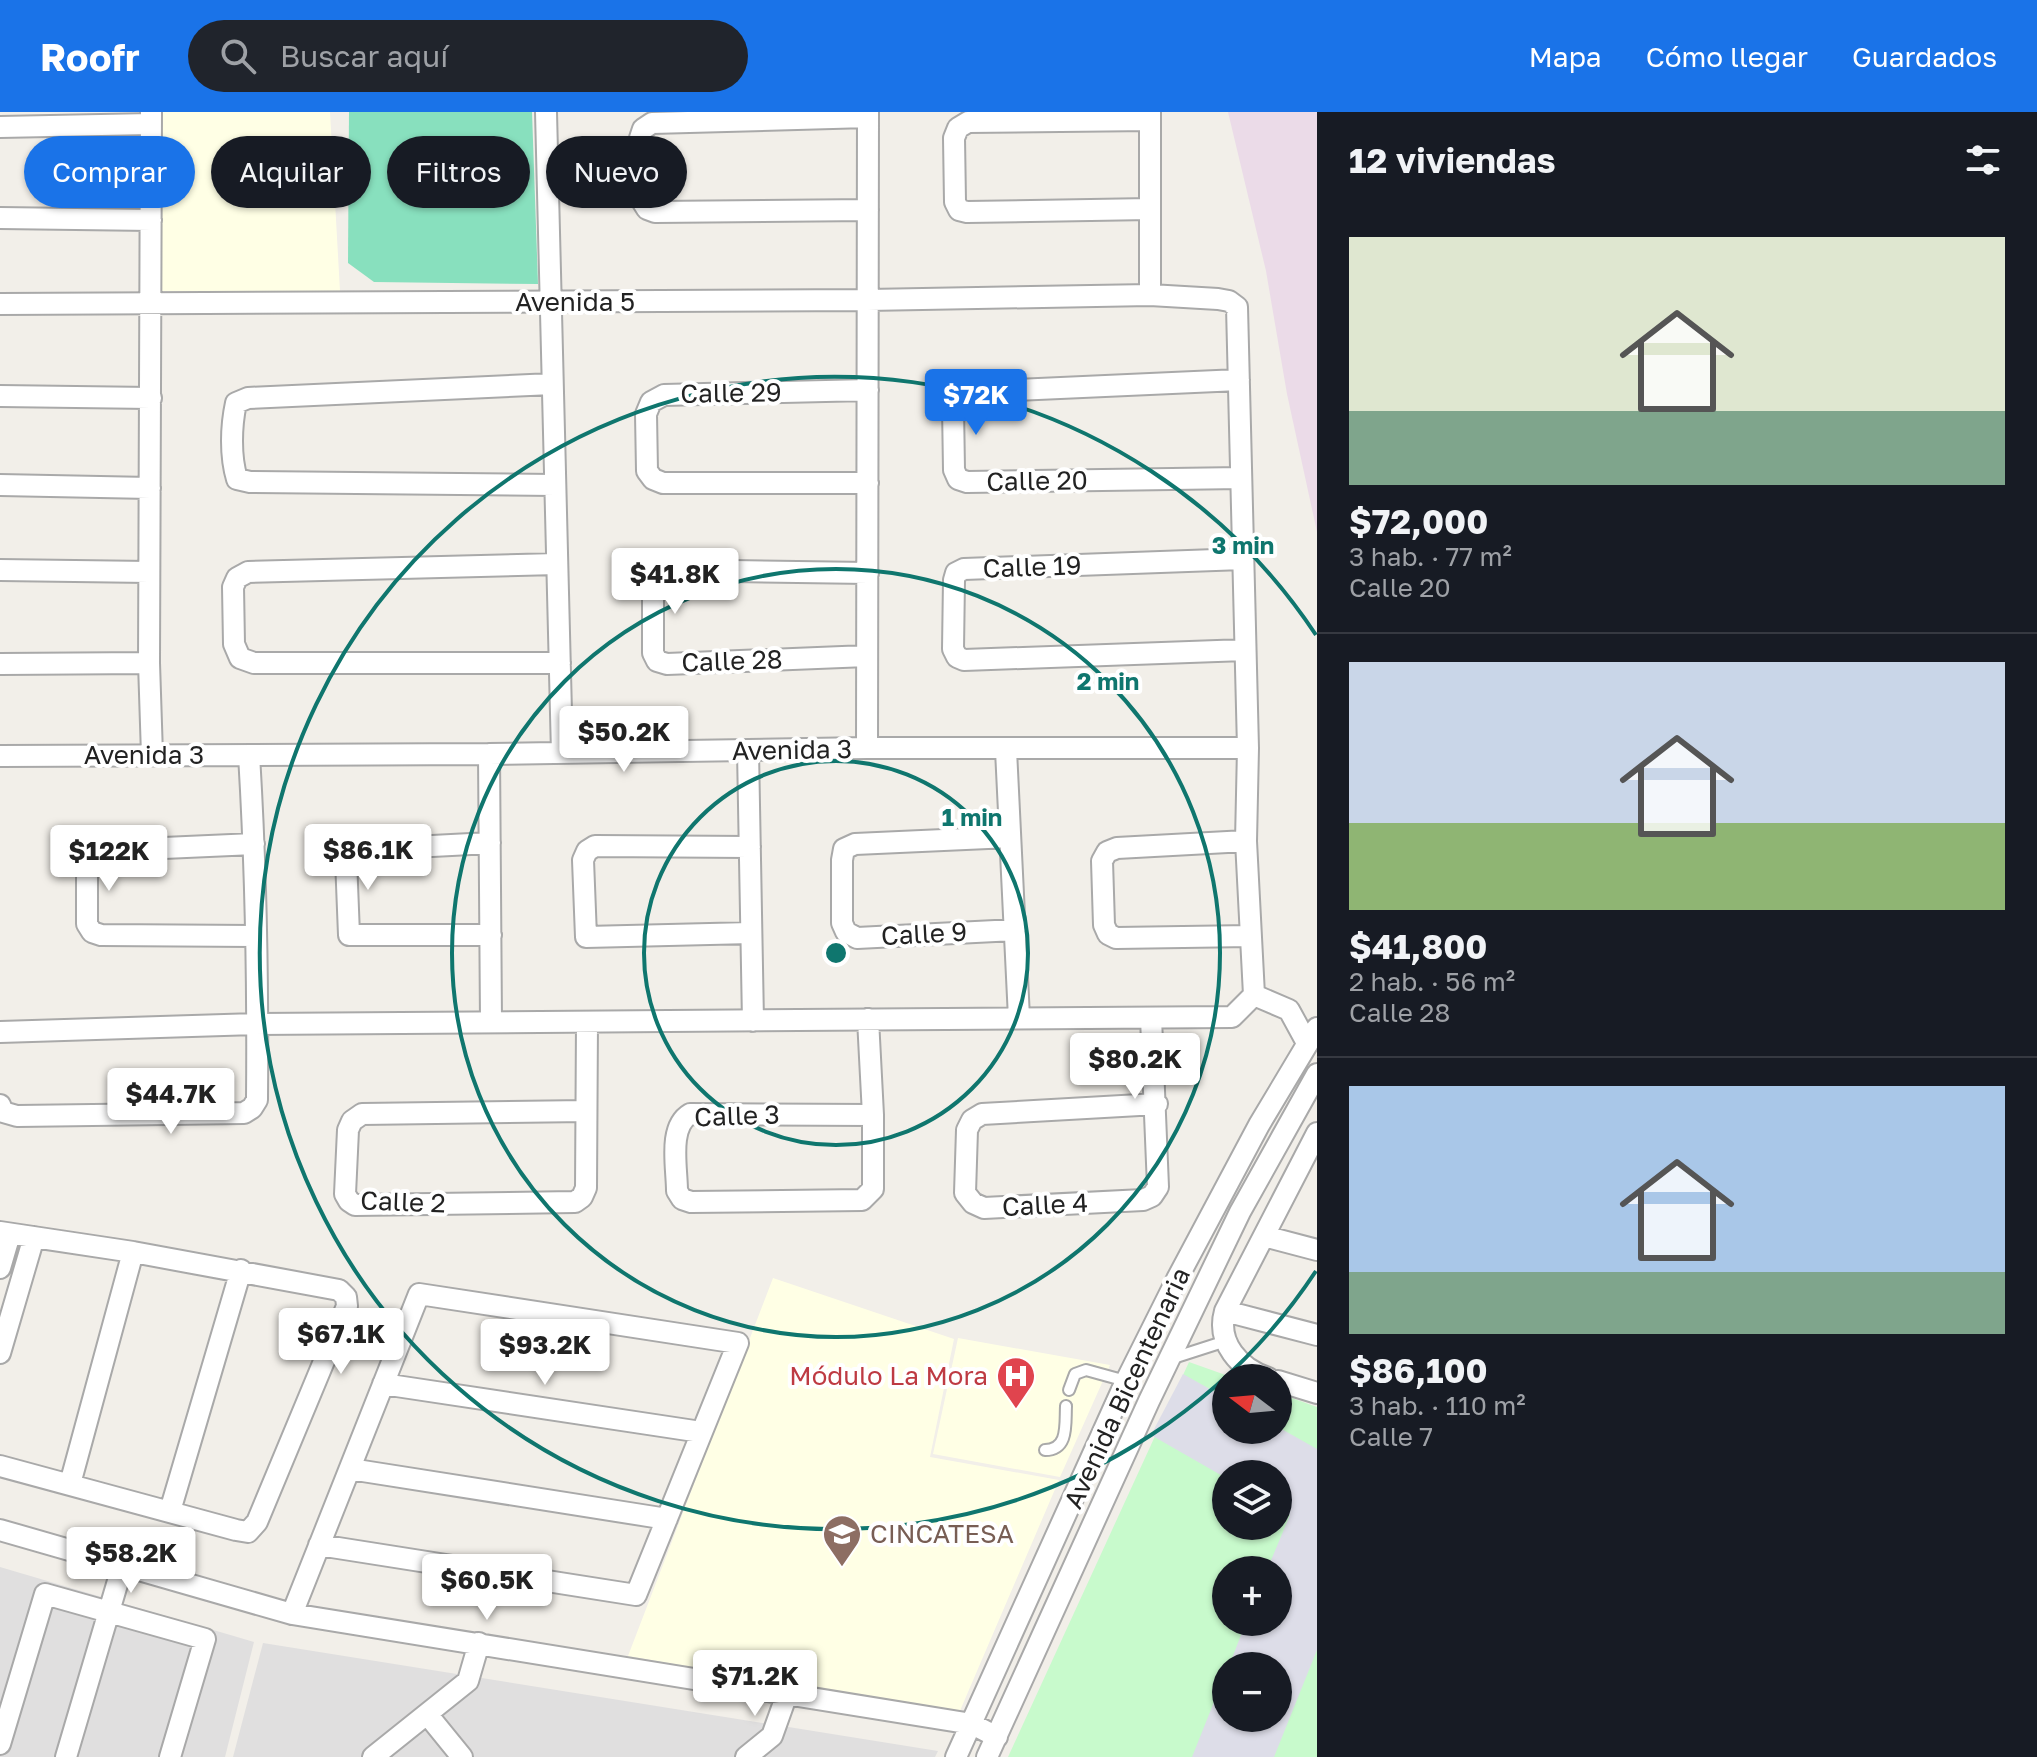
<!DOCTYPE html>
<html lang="es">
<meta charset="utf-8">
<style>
body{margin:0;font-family:"Golos Text",sans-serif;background:#20242c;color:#f1f3f6;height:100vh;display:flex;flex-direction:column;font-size:30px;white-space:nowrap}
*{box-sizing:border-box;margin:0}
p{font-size:26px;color:#9ea1a6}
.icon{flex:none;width:44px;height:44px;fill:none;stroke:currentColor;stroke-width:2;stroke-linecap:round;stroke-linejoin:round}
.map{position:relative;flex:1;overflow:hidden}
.details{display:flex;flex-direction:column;background:#171b24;width:720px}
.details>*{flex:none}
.banner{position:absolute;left:24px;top:24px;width:760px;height:72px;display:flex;gap:16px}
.needle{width:52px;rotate:286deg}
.tools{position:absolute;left:1212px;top:1252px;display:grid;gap:16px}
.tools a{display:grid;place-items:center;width:80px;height:80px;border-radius:50%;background:#171b24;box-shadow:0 2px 6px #0004;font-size:40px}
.price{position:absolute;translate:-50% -68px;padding:0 18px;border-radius:8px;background:#fff;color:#222;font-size:26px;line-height:52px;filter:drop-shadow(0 2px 4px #0008)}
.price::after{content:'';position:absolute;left:50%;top:48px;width:24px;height:18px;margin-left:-12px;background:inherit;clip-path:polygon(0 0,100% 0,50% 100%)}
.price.current{background:#1a73e8;color:#fff}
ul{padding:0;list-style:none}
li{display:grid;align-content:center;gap:16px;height:424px;padding:0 32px}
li+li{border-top:2px solid #363941}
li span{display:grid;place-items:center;height:248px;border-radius:0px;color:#555}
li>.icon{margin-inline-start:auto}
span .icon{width:144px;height:144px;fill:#fffc;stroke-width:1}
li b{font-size:34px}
h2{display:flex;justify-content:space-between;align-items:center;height:96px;padding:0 32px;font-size:34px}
.tag{padding:0 28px;border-radius:36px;background:#171b24;box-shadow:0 2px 6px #0004;font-size:28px;line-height:72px}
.tag.current{background:#1a73e8;color:#fff}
header{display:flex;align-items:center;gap:48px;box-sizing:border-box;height:112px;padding:0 40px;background:#1a73e8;color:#fff}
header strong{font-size:38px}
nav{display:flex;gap:44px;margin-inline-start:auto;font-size:28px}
.search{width:560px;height:72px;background:#20242c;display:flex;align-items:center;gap:20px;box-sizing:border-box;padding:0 28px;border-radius:44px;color:#9ea1a6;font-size:30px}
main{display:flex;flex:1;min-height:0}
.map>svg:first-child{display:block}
.residential{fill:#e0dfdf}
.industrial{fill:#ebdbe8}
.education{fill:#ffffe5}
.park{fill:#c8facc;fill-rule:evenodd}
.pitch{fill:#88e0be}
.plaza{fill:#dddde8}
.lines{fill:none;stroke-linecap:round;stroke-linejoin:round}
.lane-casing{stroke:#a9a9a9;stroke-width:14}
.street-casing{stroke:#a9a9a9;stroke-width:24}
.lane{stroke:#fff;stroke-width:10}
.street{stroke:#fff;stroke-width:20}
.ring{fill:none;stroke:#0f766e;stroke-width:4}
.labels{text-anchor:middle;stroke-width:8;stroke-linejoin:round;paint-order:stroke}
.street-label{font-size:26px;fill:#222;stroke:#fff}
.health-label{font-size:26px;fill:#be3a42;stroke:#fff;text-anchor:end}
.education-label{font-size:26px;fill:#785e54;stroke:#fff;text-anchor:start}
.centre{fill:#0f766e;stroke:#fff;stroke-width:4}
.ring-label{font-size:24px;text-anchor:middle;font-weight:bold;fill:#0f766e;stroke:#fff;stroke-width:8;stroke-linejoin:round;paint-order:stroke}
</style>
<header>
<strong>Roofr</strong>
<div class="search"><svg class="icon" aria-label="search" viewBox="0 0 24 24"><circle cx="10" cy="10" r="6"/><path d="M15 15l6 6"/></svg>Buscar aquí</div>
<nav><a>Mapa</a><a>Cómo llegar</a><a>Guardados</a></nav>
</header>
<main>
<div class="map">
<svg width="1317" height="1645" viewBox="0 0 1317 1645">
<rect width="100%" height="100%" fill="#f2efe9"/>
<!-- residential -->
<path class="residential" d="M0 1455 254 1530 225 1645H0Z
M263 1531 938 1639 935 1645H233Z"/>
<!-- industrial -->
<path class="industrial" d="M1228 0H1317V420L1287 282 1266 159Z"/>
<!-- education -->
<path class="education" d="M153 0H330L340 179H160Z
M773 1166 954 1227 930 1345 1059 1368 959 1601 628 1544Z
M958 1226 1110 1253 1060 1365 933 1342Z"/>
<!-- park -->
<path class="park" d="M1189 1250 1234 1266H1226V1318H1278V1281L1317 1295V1645H1008ZM1226 1362H1278V1414H1226ZM1226 1458H1278V1510H1226ZM1226 1554H1278V1606H1226Z"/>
<!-- pitch -->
<path class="pitch" d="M349 0H532L538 172 374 170 348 151Z"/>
<!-- plaza -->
<path class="plaza" d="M1183 1262 1226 1286V1318H1278V1315L1317 1337V1538L1274 1645H1192L1226 1560V1606H1278V1554H1229L1246 1510H1278V1458H1267L1290 1403 1278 1396V1362H1226V1366L1151 1323Z"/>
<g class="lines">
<defs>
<path id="lane" d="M1170 1247 1226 1229
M1069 1278 1075 1262 1086 1258 1126 1269
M1045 1338C1069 1338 1065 1312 1066 1294"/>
<path id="street" d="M151 0 149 551 152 643
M546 0 562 641
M1150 0V183L1218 187 1229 189 1237 195 1248 636 1246 729 1254 883
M0 15 151 12
M1150 97 967 100 959 98 955 90 954 26 958 16 968 10 1150 8
M868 98 655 100 647 97 642 89 640 26 643 17 652 11 868 5
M0 106 151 108
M0 192 868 188 1150 183
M1239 268 970 280 959 286 953 295 954 358 958 367 967 370 1241 366
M552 272 248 286 236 291C231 314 230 344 237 367L250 370 555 373
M0 284 151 286
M868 371H663L653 367 647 359 646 302 651 290 664 283 868 278
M0 373 150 376
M1243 447 964 457 956 461 954 468 953 537 957 545 964 548 1245 538
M557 452 248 460 237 466 233 475 234 532 240 546 254 551H560
M0 458 149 460
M867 544 667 552 657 549 653 541V471L657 462 667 458 868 461
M0 552 149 551
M867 636 868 0
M1006 638 1019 906
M748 639 753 909
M489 642 491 910
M0 644 489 642 867 636H1248
M1010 725 855 732 844 737 842 748V811L846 820 857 826 1015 818
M1246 729 1117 736 1107 740 1102 749 1104 813 1108 822 1116 826 1250 824
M490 731 355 738 349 741 346 747 349 823H491
M254 732 96 739 89 743 87 749V812L92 820 101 823 255 824
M750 735 595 734 587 739 583 748 586 825 751 821
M1254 883 1289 898 1307 931
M1151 906 1158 1075 1152 1084 1143 1088 984 1096 973 1091 965 1081 967 1018 972 1008 982 1002 1157 992
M868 907 873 1003V1077L862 1088 691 1090 682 1087 677 1079C677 1055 668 1015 690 1002L873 1003
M0 920 257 912 1232 905 1254 883
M0 993 3 1000 17 1004 244 1001 252 996 257 988C258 873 256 758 249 643
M586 999 362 1002 352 1009 348 1018 345 1082 349 1089 355 1093 575 1090 582 1085 586 1076 587 910
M0 1120 133 1140 339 1178 346 1185 347 1194 257 1410 248 1420 236 1418 0 1354
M1264 1124 1317 1138
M0 1156 10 1122
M1225 1199 1317 1021
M0 1241 34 1125
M1268 1266C1240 1257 1216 1231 1225 1199L1317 1223
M1278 1269 1317 1281
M383 1272 701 1320
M350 1357 667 1407
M70 1372 133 1140
M170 1399 241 1158
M0 1418 292 1502 972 1612 997 1625
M292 1502 419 1182 738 1231 636 1483 319 1433
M427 1602 462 1645
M0 1632 45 1482 205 1527 170 1645
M66 1645 123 1452
M373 1645 468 1569 479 1531
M746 1645 772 1624 787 1582
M956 1645 1126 1269 1177 1167 1259 1013 1317 916
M987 1645 1149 1289 1240 1100 1317 962"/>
</defs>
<!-- lane casing -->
<use href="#lane" class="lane-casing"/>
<!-- street casing -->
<use href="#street" class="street-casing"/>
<!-- lane -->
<use href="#lane" class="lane"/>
<!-- street -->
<use href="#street" class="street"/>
</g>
<!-- distance rings -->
<g class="ring">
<circle cx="836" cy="841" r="192"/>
<circle cx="836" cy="841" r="384"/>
<path d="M1316 1159A576 576 0 1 1 1316 523"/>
</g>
<!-- icons -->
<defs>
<symbol id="hospital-pin" viewBox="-11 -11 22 30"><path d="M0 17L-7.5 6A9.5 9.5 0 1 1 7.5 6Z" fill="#e0444e" stroke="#fff"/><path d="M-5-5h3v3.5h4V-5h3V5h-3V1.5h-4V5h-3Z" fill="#fff"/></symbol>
<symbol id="school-pin" viewBox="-11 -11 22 30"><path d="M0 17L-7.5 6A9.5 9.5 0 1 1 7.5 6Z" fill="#8d6e63" stroke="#fff"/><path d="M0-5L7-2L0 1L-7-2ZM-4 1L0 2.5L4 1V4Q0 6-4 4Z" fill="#fff"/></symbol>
</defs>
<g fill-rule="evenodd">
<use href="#hospital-pin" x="994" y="1242" width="44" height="60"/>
<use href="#school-pin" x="820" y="1400" width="44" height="60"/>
</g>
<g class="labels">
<!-- street labels -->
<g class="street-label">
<text x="575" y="199">Avenida 5</text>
<text transform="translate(731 281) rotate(-1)" y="9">Calle 29</text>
<text transform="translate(1037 369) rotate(-1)" y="9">Calle 20</text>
<text transform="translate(1032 455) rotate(-2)" y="9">Calle 19</text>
<text transform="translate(732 549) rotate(-2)" y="9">Calle 28</text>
<text transform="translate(792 638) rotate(-1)" y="9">Avenida 3</text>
<text x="144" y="652">Avenida 3</text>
<text transform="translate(924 822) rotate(-3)" y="9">Calle 9</text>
<text transform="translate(737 1004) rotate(-2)" y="9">Calle 3</text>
<text transform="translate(403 1090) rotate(2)" y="9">Calle 2</text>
<text transform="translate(1045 1093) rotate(-3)" y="9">Calle 4</text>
<text transform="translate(1127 1276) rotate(-65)" y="9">Avenida Bicentenaria</text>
</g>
<!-- health labels -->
<g class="health-label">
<text x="988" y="1273">Módulo La Mora</text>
</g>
<!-- education labels -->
<g class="education-label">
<text x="870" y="1431">CINCATESA</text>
</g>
</g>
<circle cx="836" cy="841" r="12" class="centre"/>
<g class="ring-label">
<text x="1243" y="442">3 min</text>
<text x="1108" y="578">2 min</text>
<text x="972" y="714">1 min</text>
</g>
</svg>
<div class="tools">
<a><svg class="needle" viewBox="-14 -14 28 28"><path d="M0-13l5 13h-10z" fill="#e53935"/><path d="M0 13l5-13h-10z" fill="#9ea1a6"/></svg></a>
<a><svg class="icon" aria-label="layers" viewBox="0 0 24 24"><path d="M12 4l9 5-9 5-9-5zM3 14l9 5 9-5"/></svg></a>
<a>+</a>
<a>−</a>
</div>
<b class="price current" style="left:976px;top:325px">$72K</b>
<b class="price" style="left:675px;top:504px">$41.8K</b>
<b class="price" style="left:624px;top:662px">$50.2K</b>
<b class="price" style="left:368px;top:780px">$86.1K</b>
<b class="price" style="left:109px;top:781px">$122K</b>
<b class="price" style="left:1135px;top:989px">$80.2K</b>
<b class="price" style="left:171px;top:1024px">$44.7K</b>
<b class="price" style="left:341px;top:1264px">$67.1K</b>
<b class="price" style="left:545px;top:1275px">$93.2K</b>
<b class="price" style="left:131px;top:1483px">$58.2K</b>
<b class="price" style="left:487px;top:1510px">$60.5K</b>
<b class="price" style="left:755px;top:1606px">$71.2K</b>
<div class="banner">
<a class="tag current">Comprar</a>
<a class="tag">Alquilar</a>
<a class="tag">Filtros</a>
<a class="tag">Nuevo</a>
</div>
</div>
<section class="details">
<h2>12 viviendas<svg class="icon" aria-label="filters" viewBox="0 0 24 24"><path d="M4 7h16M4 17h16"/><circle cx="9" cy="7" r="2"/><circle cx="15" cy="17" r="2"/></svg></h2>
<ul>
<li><span style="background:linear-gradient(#dfe7d0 70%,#7fa58c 0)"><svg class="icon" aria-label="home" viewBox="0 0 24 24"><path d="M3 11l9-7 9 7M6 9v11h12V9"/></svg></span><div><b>$72,000</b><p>3 hab. · 77 m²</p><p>Calle 20</p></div></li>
<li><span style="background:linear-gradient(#c9d6e8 65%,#8fb573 0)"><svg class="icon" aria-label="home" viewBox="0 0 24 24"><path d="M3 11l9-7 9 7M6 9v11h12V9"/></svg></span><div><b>$41,800</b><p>2 hab. · 56 m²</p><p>Calle 28</p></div></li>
<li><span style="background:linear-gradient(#a9c7e8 75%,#7fa58c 0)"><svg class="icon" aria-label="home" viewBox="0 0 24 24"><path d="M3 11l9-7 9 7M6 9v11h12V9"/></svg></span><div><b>$86,100</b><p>3 hab. · 110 m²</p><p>Calle 7</p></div></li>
</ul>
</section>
</main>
